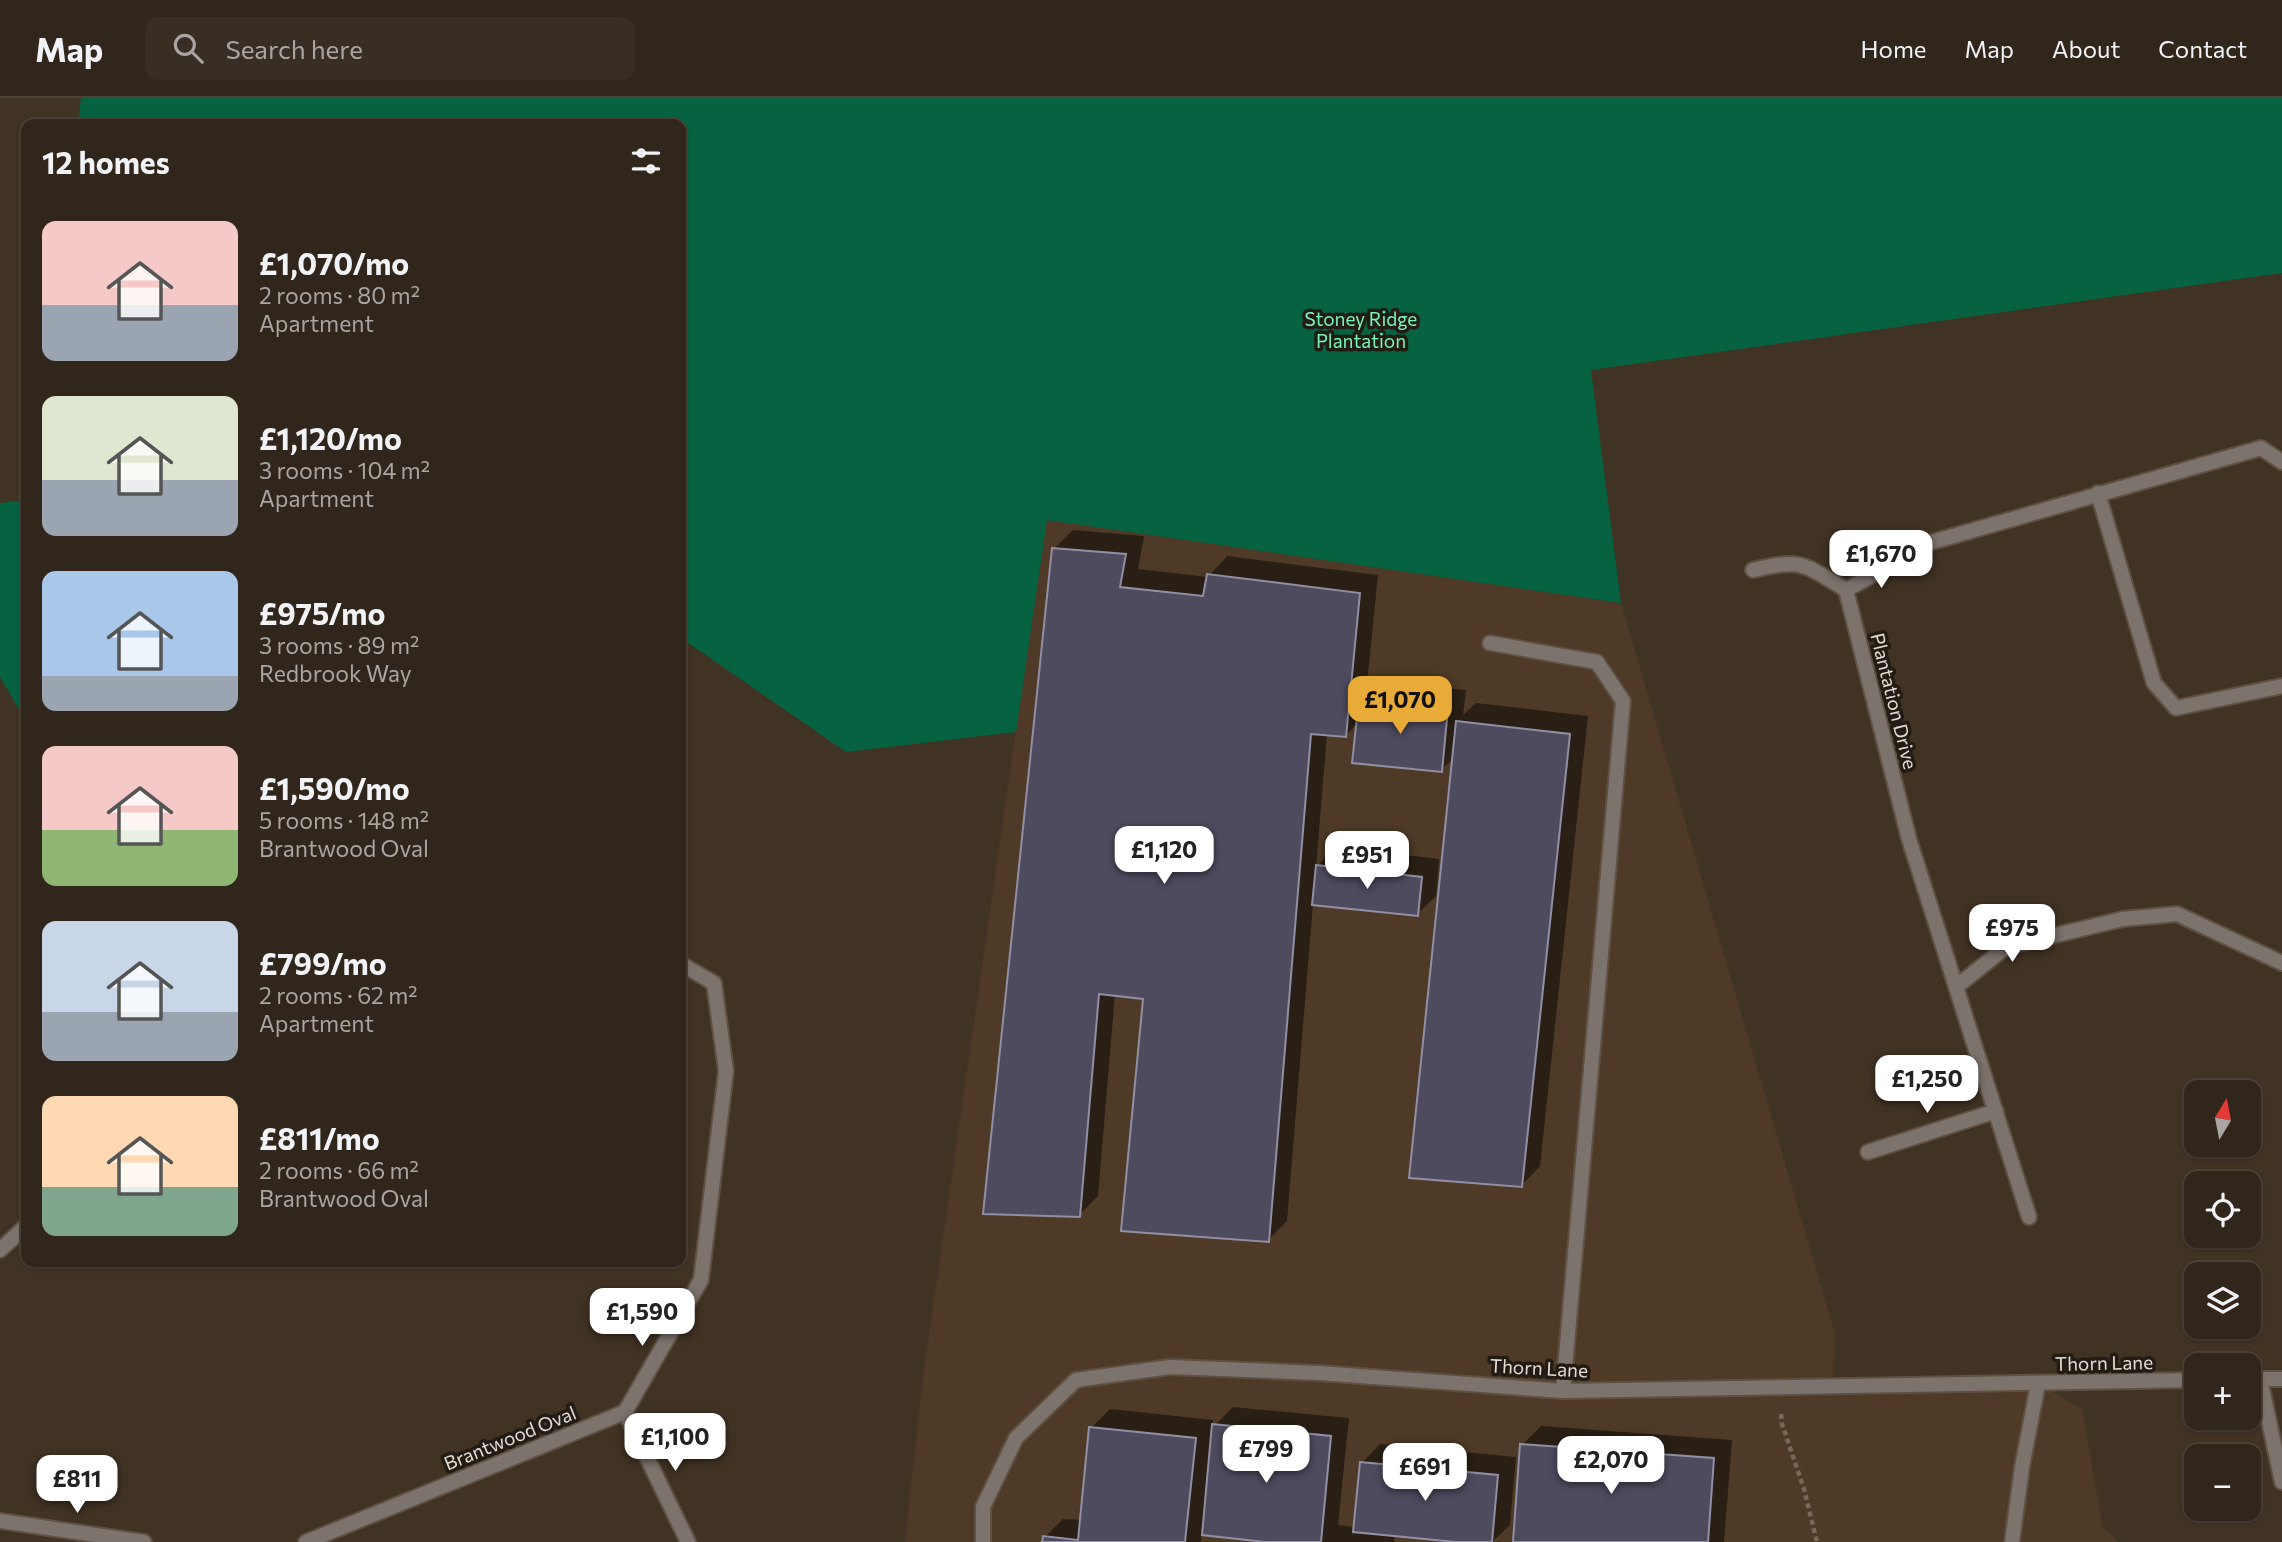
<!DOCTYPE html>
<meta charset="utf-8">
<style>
body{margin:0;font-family:Commissioner,sans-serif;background:#392e24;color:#f1f3f6;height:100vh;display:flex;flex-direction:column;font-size:26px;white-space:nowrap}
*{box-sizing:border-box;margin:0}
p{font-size:23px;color:#a8a5a3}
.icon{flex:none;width:38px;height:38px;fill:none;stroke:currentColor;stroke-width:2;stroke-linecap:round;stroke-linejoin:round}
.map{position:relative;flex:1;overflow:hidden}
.side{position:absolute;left:21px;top:21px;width:665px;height:1148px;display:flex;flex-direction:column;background:#31261b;border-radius:14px;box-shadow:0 2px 5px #0004,0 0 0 2px #4c433a}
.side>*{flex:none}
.needle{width:46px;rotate:10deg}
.tools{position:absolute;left:2184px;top:982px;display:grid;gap:14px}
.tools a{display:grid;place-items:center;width:77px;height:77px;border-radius:14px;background:#31261b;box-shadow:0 2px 5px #0004,0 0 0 2px #4c433a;font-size:35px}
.price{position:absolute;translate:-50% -60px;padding:0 16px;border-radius:14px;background:#fff;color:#222;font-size:23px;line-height:46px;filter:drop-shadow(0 2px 4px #0008)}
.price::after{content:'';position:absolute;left:50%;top:42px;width:21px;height:16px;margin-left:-10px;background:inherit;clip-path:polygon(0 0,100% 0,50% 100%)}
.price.on{background:#e8ab37;color:#111}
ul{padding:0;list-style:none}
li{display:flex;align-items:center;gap:21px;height:175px;padding:0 21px}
li span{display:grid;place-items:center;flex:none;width:196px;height:140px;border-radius:14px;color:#555}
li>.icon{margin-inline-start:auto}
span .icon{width:84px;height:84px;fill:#fffc;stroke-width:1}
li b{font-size:30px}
h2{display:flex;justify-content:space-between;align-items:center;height:84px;padding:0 21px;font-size:30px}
header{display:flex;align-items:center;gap:42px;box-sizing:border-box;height:98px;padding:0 35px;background:#31261b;border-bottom:2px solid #4c433a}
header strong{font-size:33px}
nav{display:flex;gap:38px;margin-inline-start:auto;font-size:24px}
.search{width:490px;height:63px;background:#392e24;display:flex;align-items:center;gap:18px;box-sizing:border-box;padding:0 24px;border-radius:14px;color:#a8a5a3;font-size:26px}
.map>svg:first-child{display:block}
.built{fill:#4e3a26}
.green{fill:#066240}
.shadow{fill:#0007}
.building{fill:#4e4b5f;stroke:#928fa5;stroke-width:2}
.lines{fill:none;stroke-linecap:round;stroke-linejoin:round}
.lane-casing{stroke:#5e5143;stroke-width:18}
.street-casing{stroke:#5e5143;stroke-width:18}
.path{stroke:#75695c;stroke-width:4.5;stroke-dasharray:5 3.5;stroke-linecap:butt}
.lane{stroke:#7c736d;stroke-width:14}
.street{stroke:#7c736d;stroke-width:14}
.labels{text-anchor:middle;stroke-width:7;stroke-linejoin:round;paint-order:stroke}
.park-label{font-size:19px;fill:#78f6ba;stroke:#221c15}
.street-label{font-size:19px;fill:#e4dbd2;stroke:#221c15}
</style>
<header>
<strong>Map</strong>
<div class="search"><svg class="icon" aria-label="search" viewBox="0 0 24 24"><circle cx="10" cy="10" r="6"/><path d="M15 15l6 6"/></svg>Search here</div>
<nav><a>Home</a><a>Map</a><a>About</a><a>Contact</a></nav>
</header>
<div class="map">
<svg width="2282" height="1444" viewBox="0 0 2282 1444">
<rect width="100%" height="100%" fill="#413324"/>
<!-- built -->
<path class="built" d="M1046 421 1621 505 1835 1236 1832 1290 2038 1286 2082 1311 2103 1430 2119 1444H905L923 1280Z"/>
<!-- green -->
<path class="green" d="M81 0H2282V175L1591 272 1621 505 1047 422 1016 634 846 654 681 540V26H78Z
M26 402V623L0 579V405Z"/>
<!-- shadow -->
<path class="shadow" d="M1073 432 1144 438 1138 471 1208 479 1227 458 1378 477 1366 596 1379 583 1466 592 1463 617 1476 605 1588 618 1540 1068 1522 1087 1454 660 1441 672 1358 625 1346 637 1327 636 1316 769 1336 749 1439 761 1436 798 1417 816 1313 806 1287 1123 1268 1142 1145 900 1115 896 1098 1098 1079 1117 1054 451Z
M1233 1309 1349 1320 1338 1427 1356 1429 1362 1365 1380 1346 1516 1359 1510 1427 1492 1444 1394 1436V1444H1267L1202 1435 1201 1444H1044L1045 1439 1063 1421 1082 1422 1091 1330 1110 1311 1213 1322V1329Z
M1541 1328 1732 1342 1724 1444H1515L1522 1347Z"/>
<!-- building -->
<path class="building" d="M1052 450 1126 456 1120 489 1203 498 1207 476 1360 495 1346 639 1311 636 1269 1144 1121 1133 1143 901 1099 896 1080 1119 983 1116Z
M1359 601 1448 610 1442 674 1352 665Z
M1456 623 1570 636 1522 1089 1409 1080Z
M1316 767 1422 779 1418 818 1312 807Z
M1212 1326 1331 1338 1321 1444H1265L1202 1437Z
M1089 1329 1196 1340 1185 1444H1042L1043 1438 1078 1442Z
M1520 1346 1714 1360 1708 1444H1513Z
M1360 1364 1498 1377 1492 1444H1456L1353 1434Z"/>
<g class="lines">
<defs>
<path id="lane" d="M2098 395 2154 585 2176 610 2282 588
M1753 472C1802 460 1804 466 1846 492
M1490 545 1597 564 1623 603 1563 1293
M2249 1281H2282
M2260 1281 2282 1384
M983 1444V1409L1016 1340 1076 1282 1170 1269 1319 1275 1563 1293 2196 1282
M2012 1444 2022 1369 2038 1286"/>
<path id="street" d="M1956 889 1909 741 1846 492 1932 444 2261 350 2282 364
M1868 1054 1996 1013
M2029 1119 1956 889 2006 849 2123 821 2177 816 2282 865
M0 1152 26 1128
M625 1314 688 1444
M0 1423 144 1444
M306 1444 625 1314 701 1182 726 973 714 885 681 866"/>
</defs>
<!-- lane casing -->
<use href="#lane" class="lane-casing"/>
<!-- street casing -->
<use href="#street" class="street-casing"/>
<!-- path -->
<path class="path" d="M1781 1316 1782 1326 1804 1391 1817 1444"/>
<!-- lane -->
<use href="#lane" class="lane"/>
<!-- street -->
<use href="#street" class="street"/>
</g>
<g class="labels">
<!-- park labels -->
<g class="park-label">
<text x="1361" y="228">Stoney Ridge<tspan x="1361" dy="22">Plantation</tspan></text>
</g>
<!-- street labels -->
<g class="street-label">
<text transform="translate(1894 603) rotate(76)" y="7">Plantation Drive</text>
<text transform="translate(2104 1265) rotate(-1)" y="7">Thorn Lane</text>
<text transform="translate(1539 1270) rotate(3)" y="7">Thorn Lane</text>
<text transform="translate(510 1340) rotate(-22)" y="7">Brantwood Oval</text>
</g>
</g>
</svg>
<div class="tools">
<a><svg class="needle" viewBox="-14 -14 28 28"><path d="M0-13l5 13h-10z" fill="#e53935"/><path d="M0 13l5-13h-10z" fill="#a8a5a3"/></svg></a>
<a><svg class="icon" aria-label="locate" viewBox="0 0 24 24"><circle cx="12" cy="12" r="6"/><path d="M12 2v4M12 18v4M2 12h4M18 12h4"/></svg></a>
<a><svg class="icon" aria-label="layers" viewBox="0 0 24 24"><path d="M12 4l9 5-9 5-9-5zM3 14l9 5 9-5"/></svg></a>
<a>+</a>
<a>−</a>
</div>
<b class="price" style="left:1881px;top:492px">£1,670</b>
<b class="price on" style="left:1400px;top:638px">£1,070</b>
<b class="price" style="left:1164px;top:788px">£1,120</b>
<b class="price" style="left:1367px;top:793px">£951</b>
<b class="price" style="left:2012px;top:866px">£975</b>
<b class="price" style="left:1927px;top:1017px">£1,250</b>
<b class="price" style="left:642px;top:1250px">£1,590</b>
<b class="price" style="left:675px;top:1375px">£1,100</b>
<b class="price" style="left:1266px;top:1387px">£799</b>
<b class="price" style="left:1611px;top:1398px">£2,070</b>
<b class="price" style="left:1425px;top:1405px">£691</b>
<b class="price" style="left:77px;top:1417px">£811</b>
<section class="side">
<h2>12 homes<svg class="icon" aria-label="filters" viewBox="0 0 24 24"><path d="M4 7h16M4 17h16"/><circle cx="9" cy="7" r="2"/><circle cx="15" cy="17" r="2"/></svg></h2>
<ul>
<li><span style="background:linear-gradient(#f6c9c9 60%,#9aa5b1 0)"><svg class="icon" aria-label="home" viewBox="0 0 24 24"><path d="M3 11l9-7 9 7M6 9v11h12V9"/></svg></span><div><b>£1,070/mo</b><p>2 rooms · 80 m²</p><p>Apartment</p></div></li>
<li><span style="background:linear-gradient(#dfe7d0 60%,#9aa5b1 0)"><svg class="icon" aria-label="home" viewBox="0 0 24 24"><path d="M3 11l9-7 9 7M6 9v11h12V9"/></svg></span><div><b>£1,120/mo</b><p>3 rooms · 104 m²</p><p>Apartment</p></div></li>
<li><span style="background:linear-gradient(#a9c7e8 75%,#9aa5b1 0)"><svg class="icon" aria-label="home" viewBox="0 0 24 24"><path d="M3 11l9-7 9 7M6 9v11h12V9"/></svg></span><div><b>£975/mo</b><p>3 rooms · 89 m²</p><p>Redbrook Way</p></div></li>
<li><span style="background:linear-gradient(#f6c9c9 60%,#8fb573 0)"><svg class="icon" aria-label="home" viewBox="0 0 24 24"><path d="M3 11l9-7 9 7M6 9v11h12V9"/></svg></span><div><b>£1,590/mo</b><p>5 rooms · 148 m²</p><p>Brantwood Oval</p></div></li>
<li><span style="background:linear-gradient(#c9d6e8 65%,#9aa5b1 0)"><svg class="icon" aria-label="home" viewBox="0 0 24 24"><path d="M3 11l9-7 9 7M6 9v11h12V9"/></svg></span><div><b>£799/mo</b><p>2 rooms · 62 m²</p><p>Apartment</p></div></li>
<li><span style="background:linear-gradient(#ffd9b3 65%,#7fa58c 0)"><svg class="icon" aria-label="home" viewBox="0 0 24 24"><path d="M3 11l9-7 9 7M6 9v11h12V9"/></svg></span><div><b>£811/mo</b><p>2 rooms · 66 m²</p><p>Brantwood Oval</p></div></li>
</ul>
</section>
</div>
